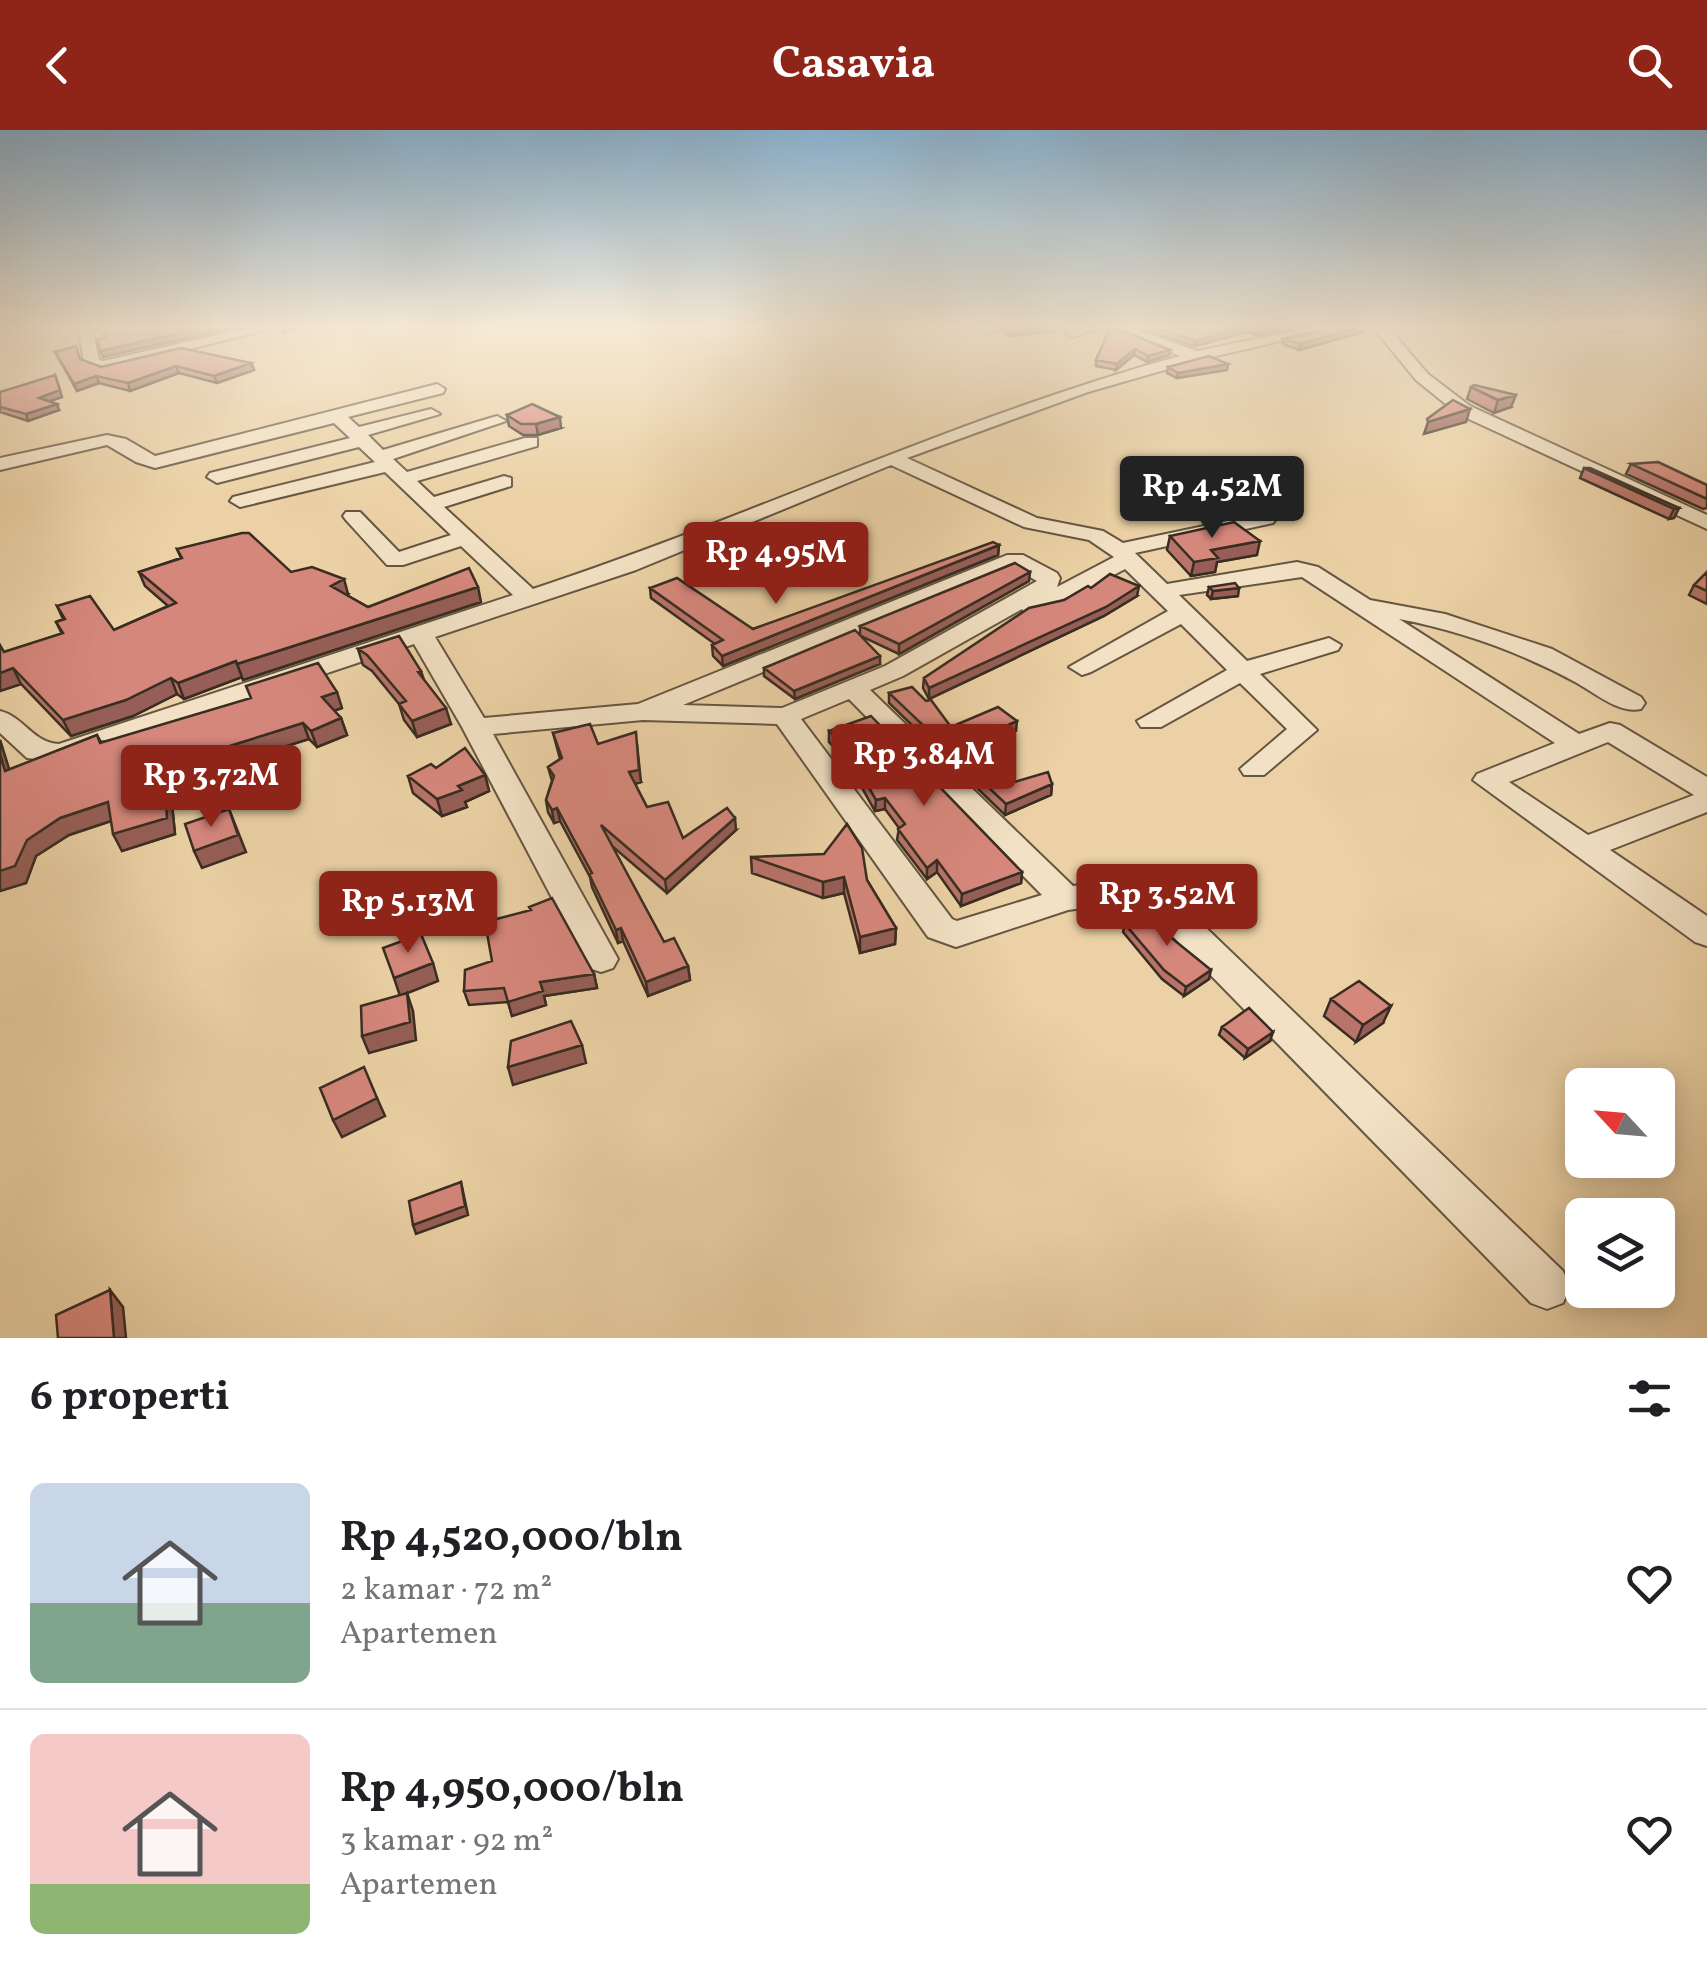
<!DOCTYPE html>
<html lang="id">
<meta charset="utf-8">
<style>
body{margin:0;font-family:Vollkorn,serif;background:#f2f2f2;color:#202124;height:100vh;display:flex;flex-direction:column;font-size:38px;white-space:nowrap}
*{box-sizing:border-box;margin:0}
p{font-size:32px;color:#757577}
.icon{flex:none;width:55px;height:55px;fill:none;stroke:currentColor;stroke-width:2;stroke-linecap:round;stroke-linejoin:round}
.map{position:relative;height:1208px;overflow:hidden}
.sheet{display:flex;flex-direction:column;background:#fff;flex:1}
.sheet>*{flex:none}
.needle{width:65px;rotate:296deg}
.buttons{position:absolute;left:1565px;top:938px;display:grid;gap:20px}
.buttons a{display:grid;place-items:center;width:110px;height:110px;border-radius:15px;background:#fff;box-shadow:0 5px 25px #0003;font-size:50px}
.price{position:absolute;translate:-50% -85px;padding:0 22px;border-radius:10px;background:#8f2418;color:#fff;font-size:32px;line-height:65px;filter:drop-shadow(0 2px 5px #0008)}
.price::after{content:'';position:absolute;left:50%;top:60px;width:30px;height:22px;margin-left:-15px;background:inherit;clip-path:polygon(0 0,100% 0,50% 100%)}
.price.active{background:#222;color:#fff}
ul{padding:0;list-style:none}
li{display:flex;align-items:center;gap:30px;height:250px;padding:0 30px}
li+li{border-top:2px solid #e0e0e0}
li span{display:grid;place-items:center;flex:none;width:280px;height:200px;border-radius:15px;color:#555}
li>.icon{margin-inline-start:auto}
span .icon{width:120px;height:120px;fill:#fffc;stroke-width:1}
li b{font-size:42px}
h2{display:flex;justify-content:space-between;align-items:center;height:120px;padding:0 30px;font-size:42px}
header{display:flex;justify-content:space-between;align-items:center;height:130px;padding:0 30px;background:#8f2418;color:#fff;font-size:45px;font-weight:700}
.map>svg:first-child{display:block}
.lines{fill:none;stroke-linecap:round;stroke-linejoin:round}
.street-casing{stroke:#655642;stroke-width:4}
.street{fill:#f2e1c4;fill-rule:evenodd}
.wall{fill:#b8746b;stroke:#382d21;stroke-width:2.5}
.shaded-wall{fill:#965e57;stroke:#382d21;stroke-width:2.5}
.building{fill:#d6877c;stroke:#382d21;stroke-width:2.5}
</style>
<header><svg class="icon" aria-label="back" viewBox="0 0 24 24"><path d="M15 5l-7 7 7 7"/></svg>Casavia<svg class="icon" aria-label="search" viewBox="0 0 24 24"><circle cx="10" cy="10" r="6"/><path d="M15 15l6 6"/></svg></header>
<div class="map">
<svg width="1707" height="1208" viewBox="0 0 1707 1208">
<rect width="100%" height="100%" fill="#ebd1a5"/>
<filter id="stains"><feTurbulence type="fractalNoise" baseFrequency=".002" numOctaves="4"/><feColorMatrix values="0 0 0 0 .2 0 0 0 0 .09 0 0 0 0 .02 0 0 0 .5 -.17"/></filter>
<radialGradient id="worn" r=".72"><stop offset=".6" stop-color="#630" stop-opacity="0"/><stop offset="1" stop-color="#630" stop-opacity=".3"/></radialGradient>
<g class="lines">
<defs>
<path id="street" d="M78 196H92L99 230 103 231 256 196H281L103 241 84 233Z
M1012 196 988 204 981 200 988 196Z
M1083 196H1105L1073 207 1066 203Z
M1106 196H1126L1197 221 1318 196H1344L1199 230 1088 262 907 328 1037 388 1103 401 1123 413 1266 383 1273 385 1276 389 1273 393 1135 423 1167 454 1297 432 1318 437 1370 470 1445 484 1552 519 1641 567 1645 573 1641 579C1620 584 1596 564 1577 553 1522 523 1462 501 1399 489L1579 604 1610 593 1620 595 1707 647V682L1610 720 1707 786V816L1695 812 1473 650 1477 644 1555 613 1302 447 1179 465 1247 531 1329 508 1341 515 1338 520 1260 544 1317 600 1264 645H1244L1240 639 1287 599 1240 553 1161 597H1141L1137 591 1227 540 1181 494 1091 542 1082 545 1069 537 1168 481 1125 439 1041 484H1025L1022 479 903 546 870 560 1073 756 1133 748 1175 768 1563 1141 1570 1157 1563 1173 1547 1179 1531 1173 1151 784 1129 772 1068 780 956 817 928 807 777 594 643 590 493 604 618 829 613 838 601 842 589 838 462 597 414 514 61 632 27 628 0 603V581C24 587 33 613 59 614L513 465 461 416 403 435H387L346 390 343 386 346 382H360L399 422 451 405 385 342 240 377 230 371 233 367 375 332 359 317 217 353 207 347 210 343 350 308 334 293 155 338 136 332 107 315 0 340V328L107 305 126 309 155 326 437 254 445 259 443 263 348 287 359 297 431 279 440 284 368 305 383 320 497 286 506 291 393 329 407 342 525 308H537V316L417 351 434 367 504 346 511 348V356L444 377 533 459C751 387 958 287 1180 226ZM891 335 1024 397 1089 410 1114 427 1057 457 1060 448 1057 443 1023 425H1007L638 574 484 588 435 507 636 440ZM1014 438 1037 451 885 536 782 578 683 575ZM849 569 1042 765 957 791 952 789 801 589ZM1608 612 1694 665 1588 705 1509 652Z
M1372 196H1387L1428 244 1470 276 1707 385V399L1458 284 1416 250Z"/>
</defs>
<!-- street casing -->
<use href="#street" class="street-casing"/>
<!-- street -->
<use href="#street" class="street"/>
</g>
<!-- wall -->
<path class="wall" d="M1008 196H1072L1058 200 1013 206 1004 203V197Z
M1111 196 1170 220 1169 225 1147 232 1134 225 1116 240 1096 236V230Z
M1132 196H1301L1257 205 1247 202 1195 216Z
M1592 196H1638L1619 203Z
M1363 202 1299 220 1283 214 1284 209Z
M55 222 101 237 251 233 254 240 217 253 179 243 130 261 99 253 77 261Z
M1168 237 1227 240 1177 248 1167 243Z
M1471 257 1511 277 1494 283 1467 269Z
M0 262 62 267 49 271 59 280 28 291 0 282Z
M507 285 561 298 538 305H523L509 296Z
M1631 334 1707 355V378L1703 379 1626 344Z
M1584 338 1679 378 1674 388 1669 389 1580 348Z
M1170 406 1257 425 1217 432 1215 442 1191 446 1167 420Z
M999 415 998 425 723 536 713 526 712 515 715 514 651 468 650 458 753 499Z
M177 419 291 442 348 464 346 465 368 477 481 472 243 550 242 547 184 569 177 564 133 586 71 606 21 554 0 561 4 522 62 504 56 492 63 489 57 476 114 500 168 476 145 456 139 442 181 428Z
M1707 442V474L1689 465 1694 455Z
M1029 451 899 524 861 506 880 534 795 569 764 546V538L860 505V496Z
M1209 457 1238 466 1211 469 1207 465Z
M1091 458 1137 466 1104 486 929 569 923 558 924 548 1064 470Z
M358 519 421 541 424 550 451 594 417 607 404 590 399 574 372 541 363 535Z
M889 563 926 571 951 597 1016 601 981 617 1001 656 1052 654 1051 665 1005 685 889 573Z
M342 578 334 581 341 588 347 605 317 617 309 609 229 634 235 649 172 674 175 704 122 721 111 691 69 705 36 726 26 753 0 761V610L9 640 97 605 101 612Z
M829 601 1022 742 1021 753 961 776 937 742 927 749 897 710 899 698 885 679 875 681 847 631 829 612Z
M553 603 598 614 641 652 635 654 647 677 683 708 736 700 667 763 612 716 664 812 688 836 690 850 648 866 623 811 618 813 592 757 590 747 560 691 554 693 548 682 546 670 552 651 548 637 560 629Z
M436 638 485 645 489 661 465 672 467 677 442 686 413 663 408 646Z
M751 727 867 750 896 798 895 814 860 823 844 763 823 768 752 743Z
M1125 794 1173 802 1171 808 1209 849 1184 866 1162 849 1123 802Z
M594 844 597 858 544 866 546 875 512 886 508 872 469 875 464 861Z
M1331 869 1383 893 1356 912 1324 886Z
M1222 897 1270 911 1245 928 1219 905Z"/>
<!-- shaded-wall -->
<path class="shaded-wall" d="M211 196H241L103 227 100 221Z
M282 196H311L283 202Z
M1051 196H1072L1058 200 1013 206V200Z
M1248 196 1247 202 1195 216 1196 211Z
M1275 196H1301L1257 205 1258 199Z
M1365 196H1368L1363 202 1299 220 1300 214Z
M1626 196H1638L1619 203 1622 197Z
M1135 219 1134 225 1116 240 1117 234Z
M1170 220 1169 225 1147 232 1148 226Z
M251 233 254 240 217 253 214 246Z
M1228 234 1227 240 1177 248 1178 243Z
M176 236 179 243 130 261 128 253Z
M55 245 62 267 42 274 39 268Z
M96 246 99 253 77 261 74 254Z
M1516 265 1511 277 1494 283 1498 270Z
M57 274 59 280 28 291 26 284Z
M1470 279 1466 292 1424 304 1428 292Z
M560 287 561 298 538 305 536 294Z
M1679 378 1674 388 1669 389 1674 379Z
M1260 411 1257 425 1217 432 1215 442 1191 446 1194 432 1211 420Z
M999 415 998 425 723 536 722 526Z
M1030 442 1029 451 899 524V514Z
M344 449 348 464 336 471 331 456Z
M1139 456 1137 466 1104 486 929 569V558Z
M478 457 481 472 243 550 237 534Z
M1239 458 1238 466 1211 469 1213 461Z
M880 526V534L795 569 794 561Z
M236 531 242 547 184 569 178 553Z
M13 538 21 554 0 561V543Z
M171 548 177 564 133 586 71 606 63 590Z
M337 562 342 578 327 583 322 567Z
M446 578 451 594 417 607 412 591Z
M341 588 347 605 317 617 311 601Z
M1017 591 1016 601 976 619 977 609Z
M303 593 309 609 229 634 223 618Z
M0 610 15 658 5 641 0 624Z
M637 614 641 652 631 655 629 642Z
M229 633 235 649 172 674 175 704 122 721 113 704 165 658Z
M485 645 489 661 465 672 467 677 442 686 437 669 458 656Z
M1052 654 1051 665 1005 685 1006 674Z
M885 668V679L875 681 876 670Z
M108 672 117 689 69 705 36 726 26 753 0 761V741L27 710 60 688Z
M557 678 560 691 554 693 552 680Z
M229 679 246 722 202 738 194 721Z
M735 688 736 700 667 763 665 750Z
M937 730V742L927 749V738Z
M1022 742 1021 753 961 776 962 764Z
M844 747V763L823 768V752Z
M621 798 623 811 618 813 616 800Z
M896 798 895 814 860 823V807Z
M433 833 438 851 400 866 394 848Z
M688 836 690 850 648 866 646 852Z
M1211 840 1209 849 1184 866 1186 857Z
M594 844 597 858 544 866 546 875 512 886 508 872 540 852Z
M407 863 413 881 416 910 369 923 362 906Z
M1391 876 1383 893 1356 912 1363 895Z
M1273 902 1270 911 1245 928 1248 919Z
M582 915 586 933 513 955 508 937Z
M377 968 385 986 342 1007 333 990Z
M461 1052 468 1085 416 1104 413 1095Z
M110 1160 123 1177 126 1208H114Z"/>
<!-- building -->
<path class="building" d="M95 196H211L100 221 97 210 107 207Z
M1008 196H1051L1013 200 1004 197Z
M1111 196 1170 220 1148 226 1135 219 1117 234 1096 230Z
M1150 196H1275L1258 199 1248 196 1196 211Z
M1339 196H1365L1300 214 1284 209Z
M76 216 80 229 101 237 181 218 251 233 214 246 176 236 128 253 96 246 74 254 55 222Z
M1209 226 1228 234 1178 243 1168 237Z
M55 245 60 260 39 268 57 274 26 284 0 277V262Z
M1474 255 1516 265 1498 270 1471 257Z
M1453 270 1470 279 1428 292 1427 289Z
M532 274 560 287 536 294H521L507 285Z
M1658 332 1707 355V369L1631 334Z
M1584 338H1590L1679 378 1674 379Z
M1234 392 1260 411 1211 420 1218 428 1194 432 1170 406Z
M242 403H249L291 442 312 437 344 449 331 456 368 477 469 438 478 457 237 534 236 531 178 553 171 548 126 570 63 590 13 538 0 543V515L4 522 63 503 56 492 65 489 57 476 90 466 114 500 176 473 139 442 182 428 177 419Z
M993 412 999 415 722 526 712 515 723 510 650 458 677 448 753 499Z
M1015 433 1030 442 899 514 860 496Z
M1707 442V461L1694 455Z
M1110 444 1139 456 1106 477 929 558 924 548 1029 478 1064 470 1088 456 1091 458Z
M1235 453 1239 458 1213 461 1209 457Z
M855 500 880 526 794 561 764 538Z
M399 506 421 541 418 542 446 578 412 591 399 574 406 571 367 525 358 519Z
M318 533 337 562 322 567 341 588 311 601 303 593 223 618 229 633 165 658 167 688 113 704 108 672 60 688 27 710 15 736 0 741V624L5 641 97 605 100 613 251 568 246 556Z
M912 557 926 571 931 570 951 597 998 577 1017 591 977 609 1001 656 1048 642 1052 654 1006 674 889 563Z
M871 586 1022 742 962 764 937 730 927 738 898 699 905 694 885 668 876 670 847 620 829 601Z
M590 594 598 614 636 602 639 640 629 642 647 677 668 672 683 708 727 678 735 688 665 750 601 695 664 812 674 808 688 836 646 852 621 798 616 800 589 744 592 743 557 678 552 680 546 670 554 646 548 637 562 628 553 603Z
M465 618 485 645 458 656 462 660 437 669 408 646 431 634 436 638Z
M229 679 238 705 194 721 185 694Z
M847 694 862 718 867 750 896 798 860 807 844 747 823 752 751 727 824 724Z
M552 768 594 844 540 852 543 861 508 872 504 858 464 861 465 840 492 831 485 792 531 780 529 777Z
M1148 781 1173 802 1169 806 1211 840 1186 857 1164 840 1125 794Z
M421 804 433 833 394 848 383 818Z
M1359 851 1391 876 1363 895 1331 869Z
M407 863 410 892 362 906 361 876Z
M1249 878 1273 902 1248 919 1222 897Z
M571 891 582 915 508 937 511 911Z
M364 937 377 968 333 990 320 958Z
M461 1052 465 1076 413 1095 409 1071Z
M110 1160 114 1208H58L56 1185Z"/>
<!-- sky -->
<linearGradient id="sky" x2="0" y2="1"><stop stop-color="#8ab4d3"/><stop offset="0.54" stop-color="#f6ead6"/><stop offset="1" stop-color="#f6ead6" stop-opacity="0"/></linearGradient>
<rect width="1707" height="365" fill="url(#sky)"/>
<rect width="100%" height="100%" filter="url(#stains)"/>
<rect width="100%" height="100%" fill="url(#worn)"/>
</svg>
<div class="buttons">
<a><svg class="needle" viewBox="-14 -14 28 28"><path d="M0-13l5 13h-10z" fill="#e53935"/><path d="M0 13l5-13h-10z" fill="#757577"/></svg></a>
<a><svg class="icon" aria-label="layers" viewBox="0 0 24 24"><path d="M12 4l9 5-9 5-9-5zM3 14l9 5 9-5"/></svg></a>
</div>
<b class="price active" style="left:1212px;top:411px">Rp 4.52M</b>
<b class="price" style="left:776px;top:477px">Rp 4.95M</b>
<b class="price" style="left:924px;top:679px">Rp 3.84M</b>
<b class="price" style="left:211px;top:700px">Rp 3.72M</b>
<b class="price" style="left:1167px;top:819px">Rp 3.52M</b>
<b class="price" style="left:408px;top:826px">Rp 5.13M</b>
</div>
<section class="sheet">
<h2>6 properti<svg class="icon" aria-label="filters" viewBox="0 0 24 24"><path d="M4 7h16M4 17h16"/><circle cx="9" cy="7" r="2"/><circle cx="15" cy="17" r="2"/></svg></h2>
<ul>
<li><span style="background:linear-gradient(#c9d6e8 60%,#7fa58c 0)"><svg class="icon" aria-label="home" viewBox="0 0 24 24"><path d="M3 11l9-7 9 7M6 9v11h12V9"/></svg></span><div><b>Rp 4,520,000/bln</b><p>2 kamar · 72 m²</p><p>Apartemen</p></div><svg class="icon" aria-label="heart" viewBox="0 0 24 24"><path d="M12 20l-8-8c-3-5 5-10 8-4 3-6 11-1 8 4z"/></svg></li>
<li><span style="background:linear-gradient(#f6c9c9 75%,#8fb573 0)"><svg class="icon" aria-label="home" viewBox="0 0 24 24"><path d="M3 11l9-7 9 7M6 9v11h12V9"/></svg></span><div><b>Rp 4,950,000/bln</b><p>3 kamar · 92 m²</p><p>Apartemen</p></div><svg class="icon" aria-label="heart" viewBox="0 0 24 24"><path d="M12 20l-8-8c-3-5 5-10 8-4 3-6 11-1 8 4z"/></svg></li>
</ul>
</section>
